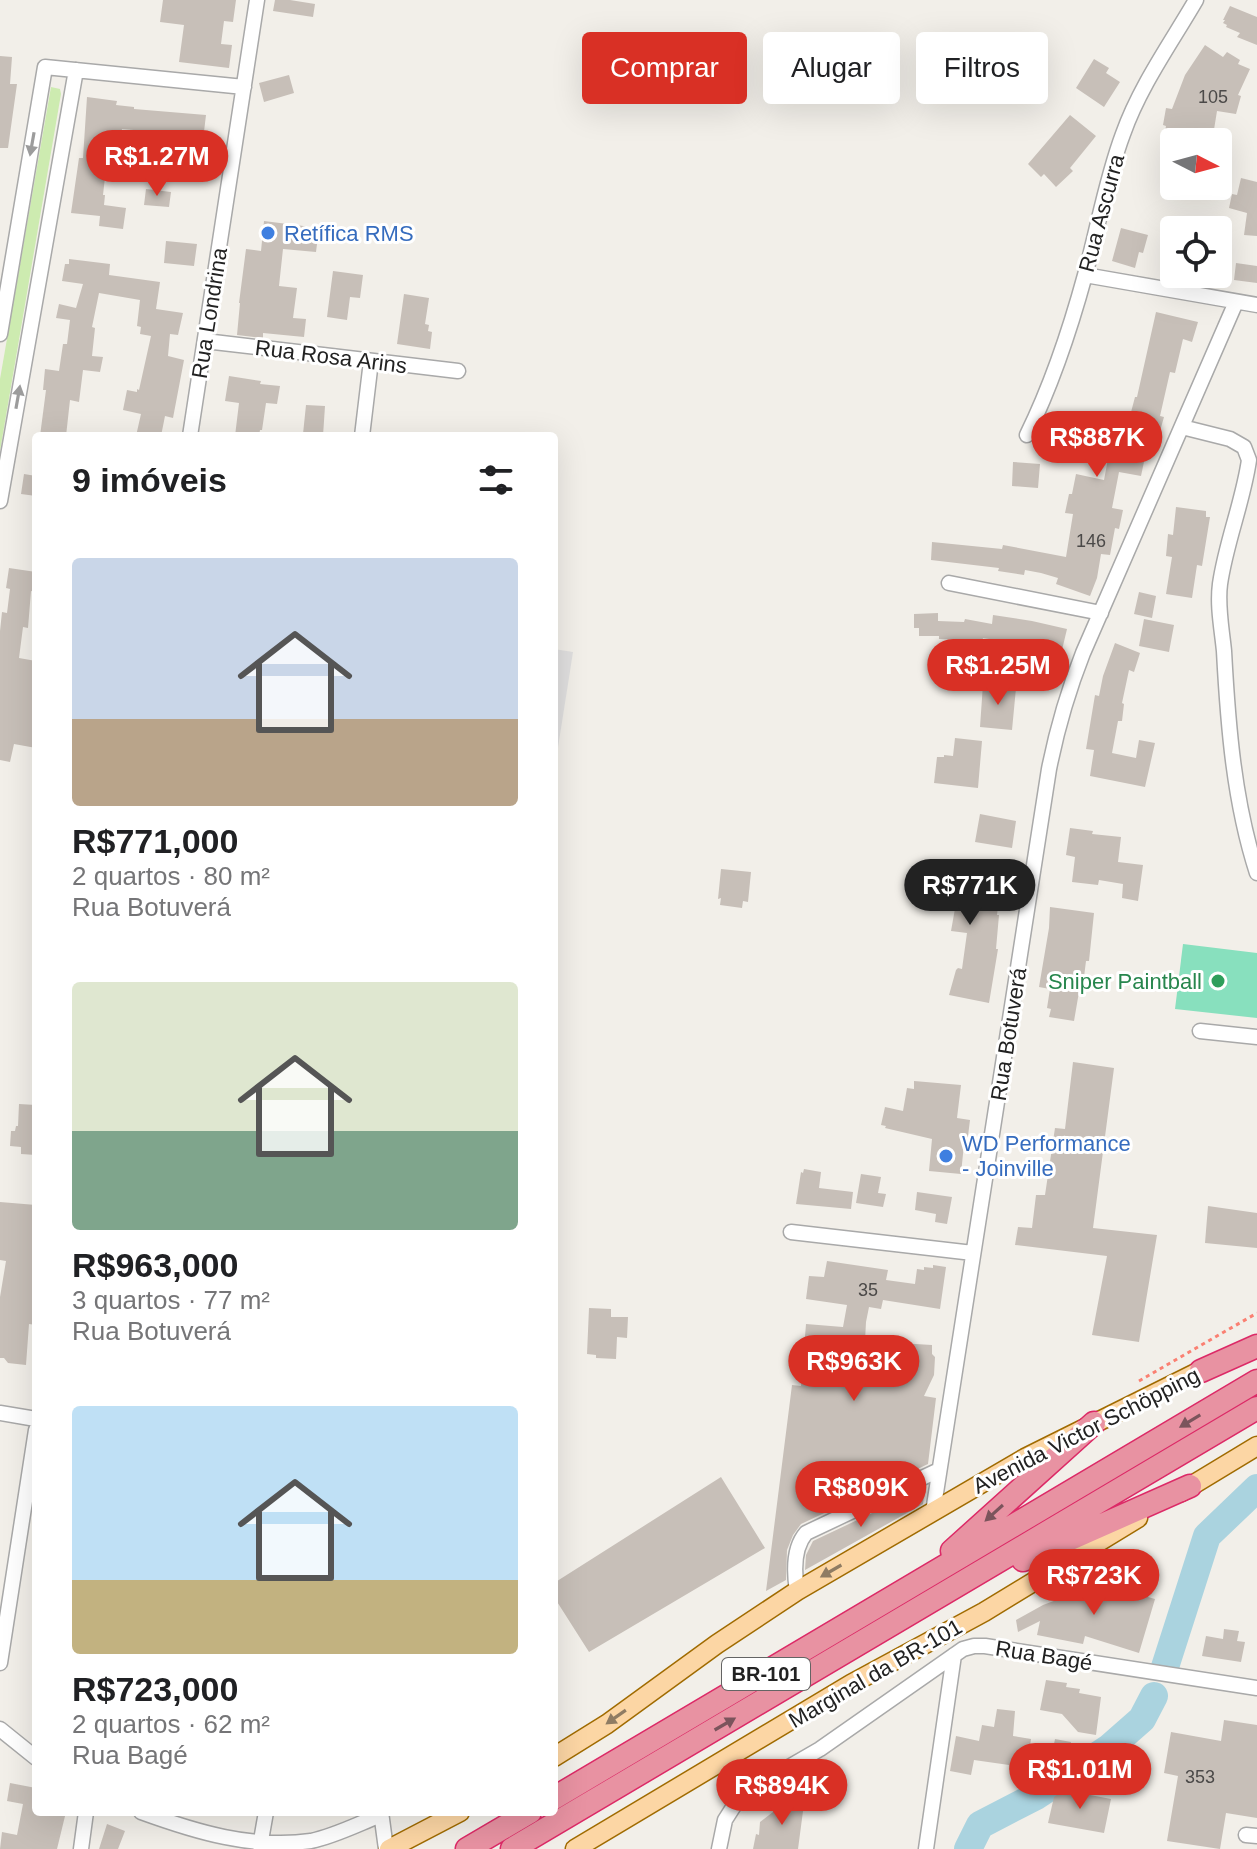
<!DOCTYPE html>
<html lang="pt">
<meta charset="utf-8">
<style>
body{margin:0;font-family:Arial,sans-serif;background:#f6f6f6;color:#202124;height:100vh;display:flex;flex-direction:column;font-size:30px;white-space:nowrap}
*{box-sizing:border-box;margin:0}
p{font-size:26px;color:#757577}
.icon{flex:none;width:44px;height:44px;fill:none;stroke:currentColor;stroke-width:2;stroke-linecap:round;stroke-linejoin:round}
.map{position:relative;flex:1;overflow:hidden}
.side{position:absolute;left:32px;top:432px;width:526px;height:1384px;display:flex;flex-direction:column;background:#fff;border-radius:8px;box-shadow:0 8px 32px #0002}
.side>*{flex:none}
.hud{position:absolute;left:582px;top:32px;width:554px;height:72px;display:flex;gap:16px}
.needle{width:52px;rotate:96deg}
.fabs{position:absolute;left:1160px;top:128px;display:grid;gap:16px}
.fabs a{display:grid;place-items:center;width:72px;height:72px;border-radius:8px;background:#fff;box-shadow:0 8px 32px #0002;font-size:40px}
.price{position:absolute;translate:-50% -68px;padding:0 18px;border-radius:28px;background:#d93025;color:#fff;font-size:26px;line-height:52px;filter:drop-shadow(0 2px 4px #0008)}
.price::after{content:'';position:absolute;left:50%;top:48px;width:24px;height:18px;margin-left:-12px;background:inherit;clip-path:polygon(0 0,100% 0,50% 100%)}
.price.on{background:#222;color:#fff}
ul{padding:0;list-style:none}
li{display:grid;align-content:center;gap:16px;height:424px;padding:0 40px}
li span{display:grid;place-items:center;height:248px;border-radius:8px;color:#555}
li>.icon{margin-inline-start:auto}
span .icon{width:144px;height:144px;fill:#fffc;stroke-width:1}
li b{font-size:34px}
h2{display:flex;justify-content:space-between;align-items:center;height:96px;padding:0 40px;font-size:34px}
.tag{padding:0 28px;border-radius:8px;background:#fff;box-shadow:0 8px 32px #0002;font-size:28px;line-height:72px}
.tag.on{background:#d93025;color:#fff}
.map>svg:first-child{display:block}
.residential{fill:#e0dfdf}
.grass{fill:#cdebb0}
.pitch{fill:#88e0be}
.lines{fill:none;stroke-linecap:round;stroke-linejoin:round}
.river{stroke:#aad3df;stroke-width:28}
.building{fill:#c7bfb8}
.minor-casing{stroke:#a9a9a9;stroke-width:17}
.major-casing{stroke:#a06b00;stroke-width:21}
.highway-casing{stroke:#dc2a67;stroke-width:25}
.path{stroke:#fa8072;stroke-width:3;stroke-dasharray:4 4;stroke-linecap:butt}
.minor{stroke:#fff;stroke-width:14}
.major{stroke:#fcd6a4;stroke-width:18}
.highway{stroke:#e892a2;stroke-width:22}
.oneway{fill:#9c9c9c}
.oneway2{fill:#7b545c}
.oneway3{fill:#8f7c63}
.shop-dot{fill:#3f7fe0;stroke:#fff;stroke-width:3}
.leisure-dot{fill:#2e9e5b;stroke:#fff;stroke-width:3}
.labels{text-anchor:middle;stroke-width:6;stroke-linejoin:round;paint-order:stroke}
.number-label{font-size:18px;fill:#4b4948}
.shield{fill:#fff;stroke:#646464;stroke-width:2}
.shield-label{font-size:20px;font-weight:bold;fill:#222}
.street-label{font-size:22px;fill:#222;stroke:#fff}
.shop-label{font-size:22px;fill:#366cbe;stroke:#fff;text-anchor:start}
.leisure-label{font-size:22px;fill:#27864d;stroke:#fff;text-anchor:end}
</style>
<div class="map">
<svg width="1257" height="1849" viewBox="0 0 1257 1849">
<rect width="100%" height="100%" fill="#f2efe9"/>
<!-- residential -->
<path class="residential" d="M554 649 573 652 554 773Z"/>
<!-- grass -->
<path class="grass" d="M51 87 60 89 61 94 0 451V379Z"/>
<!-- pitch -->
<path class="pitch" d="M1183 944 1257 953V1018L1175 1009Z"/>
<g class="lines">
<!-- river -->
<path class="river" d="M1165 1667 1207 1536 1257 1488
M968 1849 980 1825 1036 1796 1109 1748 1142 1719 1154 1696"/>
</g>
<!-- building -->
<path class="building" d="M163 0H236L233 22 224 21 221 44 232 45 229 68 179 62 184 25 160 22Z
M275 0H290L315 4 313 17 273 11Z
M1230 6 1257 17V45L1237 37 1240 33 1226 27 1227 25 1223 23 1225 20H1223Z
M1205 45 1223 57 1227 52 1240 60 1238 64 1250 69 1238 95 1241 96 1236 114 1217 111 1212 142 1164 136 1166 126 1163 125 1166 108 1172 109 1185 75Z
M0 56 12 57 10 84H17L8 148H0Z
M1094 59 1109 68 1106 73 1120 82 1104 107 1076 88Z
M289 75 294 93 264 102 259 83Z
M87 97 117 101 116 105 134 107V109L206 115 203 140 144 134 145 131 122 129 118 160 107 159 103 195H105L104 205 126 208 123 229 99 226 100 216 71 213 79 158H83Z
M1070 115 1096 136 1070 168 1073 171 1056 187 1044 174 1041 177 1028 164Z
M1241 178 1257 182V236L1244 235 1247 213 1229 208 1232 194 1237 195Z
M146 189 171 192 169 207 144 205Z
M264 221 319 228 316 252 283 249 279 286 297 288 293 318 306 319 304 337 263 333V338L237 335 240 303H239L246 249 261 251Z
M1121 228 1148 235 1143 253 1139 252 1135 268 1112 261Z
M166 241 197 244 194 266 164 263Z
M69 259 110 264 109 275 160 282 156 309 183 313 178 335 170 334 168 356 184 360 173 418 165 416 161 436H136L141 414 123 410 127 390 137 392V389L139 390 151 336 140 334 141 327 137 326 140 300 99 293 92 327 95 328 92 356 103 357 100 372 83 370 79 402 70 400 66 436H40L46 390H43L45 369 59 371 63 344H67L70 320 56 318 59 304 76 308 83 284 62 281 65 264H69Z
M1236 263 1257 266V283L1234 280Z
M333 271 363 275 360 298 350 297 347 320 327 317Z
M404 294 429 298 425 324 429 325 428 331 432 332 430 349 397 344Z
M1156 312 1198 322 1192 342 1183 339 1175 373 1170 372 1160 416 1164 417 1156 445 1148 443 1141 476 1119 472 1112 508 1123 510 1119 529 1115 528 1110 555 1101 554 1097 578 1090 596 1056 584 1058 578 1041 573 1025 570 1024 575 998 571 999 568 931 560 932 542 1002 549 1003 545 1066 557 1073 514 1065 513 1069 494H1072L1076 474 1104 480 1111 443 1121 414 1130 416 1135 397H1137Z
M229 376 261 381 260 384 280 386 277 404 266 403 262 430H260L259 436H235L239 403 225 401Z
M306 405 325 406 323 436 303 434Z
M1070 413 1083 416V421L1088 422 1086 436 1067 432Z
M1013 462 1040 464 1038 488 1012 486Z
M24 474 36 476V496L21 494Z
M1176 507 1206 511V517H1210L1202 566 1197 565 1192 598 1166 594 1172 557 1166 556 1168 534 1173 535Z
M9 568 36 572V592L31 591 28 628 23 627 19 658 36 661 33 706 36 707 34 727H36V748L14 744 10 762 0 760V631L2 612 7 613 10 589 6 588Z
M1139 592 1156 596 1152 618 1134 614Z
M938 613V621L964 622 965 619 992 624 993 615 1032 621 1067 629 1062 650 1059 649 1053 677 1015 668 1018 653 1008 652 1009 650 1006 649 1007 642 983 638 981 647 960 643 961 640 939 639V636H919V628H914V614Z
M1144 619 1174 625 1169 652 1139 646Z
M1115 643 1140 653 1134 672 1129 670 1122 703 1124 704 1122 721H1118L1112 753 1136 758 1139 740 1155 743 1145 787 1090 776 1094 750 1086 749 1095 695 1099 696 1103 676Z
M983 684 1016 688 1012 730 980 727Z
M955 738 982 741 978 788 934 783 937 757H944V755L953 756Z
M980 814 1016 821 1012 848 975 842Z
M1070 828 1093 831 1092 834 1121 837 1118 862 1143 865 1138 901 1122 898 1123 884 1099 880 1098 885 1072 882 1075 857 1066 855Z
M914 868 956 875V872L969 873V875L1001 879 997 915H999L996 949H998L989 1003 949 995 956 970 958 968 962 969 967 933 951 931 956 903H953V894L911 887Z
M721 869 751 872 748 902 743 901 742 908 720 905 721 898 718 899Z
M1050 907 1094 913 1089 961H1086L1082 993 1079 992 1074 1021 1049 1017 1051 1009 1047 1008 1050 989 1039 987 1049 928Z
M1073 1062 1114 1068 1093 1228 1157 1235 1139 1342 1092 1335 1107 1256 1015 1245 1018 1227 1032 1228 1036 1195H1045L1055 1128 1065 1129Z
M914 1081 961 1085 957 1118 970 1120 967 1144H964L961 1174 929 1171 932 1139 885 1128 886 1126 881 1125 885 1107 903 1111 907 1088 914 1089Z
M19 1104 36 1105V1155L21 1154V1147L10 1146 11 1131H15L16 1126H18Z
M804 1169 821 1172 819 1188 853 1192 851 1209 796 1204 801 1172 803 1173Z
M861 1174 881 1177 878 1193 886 1194 883 1207 856 1203Z
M917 1192 952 1197 947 1224 935 1222 936 1214 915 1210Z
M0 1202 36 1205V1325L29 1324 26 1365 8 1363 4 1358H0V1297L6 1261 0 1260Z
M1208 1206 1257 1213V1248L1205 1243Z
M827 1261 888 1270 886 1280 915 1284 917 1269 924 1270V1267L933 1268V1265L946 1267 940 1309 883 1300 881 1309 869 1307 866 1322 865 1341 932 1345V1354L935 1357 934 1375 924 1396 936 1398 928 1464 801 1524 793 1535 787 1550 786 1580 766 1591 792 1385 801 1386 806 1324 843 1327 847 1305 806 1299 809 1276 824 1277Z
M589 1308 611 1309V1317H628L627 1338 617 1337 616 1359 596 1358V1355L587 1354Z
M721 1477 765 1548 589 1652 554 1597V1583Z
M925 1488 923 1504 805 1570 806 1555 813 1541Z
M1111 1579 1106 1592 1132 1600 1136 1589 1150 1593 1148 1597 1155 1599 1139 1653 1085 1636 1083 1644 1037 1635 1040 1621 1018 1632 1016 1620 1043 1605 1075 1593 1077 1587Z
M1224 1629 1239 1631 1237 1641 1245 1642 1241 1662 1202 1656 1206 1636 1223 1639Z
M1046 1680 1067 1683 1066 1687 1080 1689 1079 1693 1101 1697 1096 1735 1078 1732 1062 1714 1040 1710Z
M997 1709 1015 1711 1013 1736 1031 1739 1030 1746 1053 1749 1055 1739 1071 1742 1068 1764 1043 1776 1009 1770V1765L974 1760 971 1775 950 1771 956 1736 979 1741 982 1725 994 1727Z
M1224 1720 1257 1725V1818L1226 1813 1220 1849 1167 1841 1178 1776 1164 1773 1171 1732 1221 1741Z
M10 1783 36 1788V1812H66L57 1849H0L2 1832 17 1835 23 1804 7 1801Z
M1064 1790 1111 1799 1104 1833 1048 1823 1054 1797Z
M795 1795 805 1796 798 1849H753L756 1834 759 1835 760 1822Z
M107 1824 125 1831 118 1849H99Z"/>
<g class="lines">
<defs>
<path id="minor" d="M1085 275 1257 305
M0 334 45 67 244 87
M205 341 458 371
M1182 427 1230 439 1244 447 1249 460C1243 502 1226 542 1220 584 1217 606 1222 630 1224 651 1228 726 1234 802 1257 873
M1027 435C1052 384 1070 330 1085 275 1098 228 1106 179 1123 134 1140 86 1171 43 1196 0
M190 436 257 0
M362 436 371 361
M0 501 76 70
M949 583 1101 613
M1200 1031 1257 1037
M791 1232 973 1253
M0 1413 36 1419
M933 1512 1049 769C1057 729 1068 691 1083 653L1236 302
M797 1591C794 1572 793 1548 806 1533L939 1470
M0 1663 36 1430
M0 1729 36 1758
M141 1812C196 1832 252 1849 311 1841 335 1836 358 1824 381 1815
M381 1812 386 1849
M1246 1835 1257 1836
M260 1846 266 1812
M81 1849 86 1812
M719 1849 725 1820 739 1798 751 1789 820 1749 963 1649 974 1646H985L1257 1688
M926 1849 954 1655"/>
<path id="major" d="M1181 1492 1257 1446
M554 1757 607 1724 717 1644 797 1591 1025 1458 1210 1366
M389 1849 460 1812
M575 1849 851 1684 984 1612 1138 1518"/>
<path id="highway" d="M1201 1371 1257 1346
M952 1551 1094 1423
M1023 1560 1190 1486
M554 1798 1257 1381
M467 1849 530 1812
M512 1849 1257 1408"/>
</defs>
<!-- minor casing -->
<use href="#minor" class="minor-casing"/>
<!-- major casing -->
<use href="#major" class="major-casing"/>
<!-- highway casing -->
<use href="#highway" class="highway-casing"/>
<!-- path -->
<path class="path" d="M1139 1381 1257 1313"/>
<!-- minor -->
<use href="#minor" class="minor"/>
<!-- major -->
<use href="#major" class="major"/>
<!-- highway -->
<use href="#highway" class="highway"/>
</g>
<!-- one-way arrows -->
<defs><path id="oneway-solid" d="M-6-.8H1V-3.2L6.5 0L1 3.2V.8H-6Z" transform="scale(2)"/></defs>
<g class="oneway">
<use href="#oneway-solid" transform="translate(32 144) rotate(100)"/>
<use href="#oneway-solid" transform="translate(18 397) rotate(-80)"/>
</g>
<g class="oneway2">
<use href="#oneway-solid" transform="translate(1190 1421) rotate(149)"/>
<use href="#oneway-solid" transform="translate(994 1513) rotate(138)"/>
<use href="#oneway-solid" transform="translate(725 1724) rotate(-30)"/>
</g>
<g class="oneway3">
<use href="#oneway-solid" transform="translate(831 1571) rotate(150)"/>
<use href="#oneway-solid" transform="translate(616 1717) rotate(145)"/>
</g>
<!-- markers -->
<g class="shop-dot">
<circle cx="268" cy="233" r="8"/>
<circle cx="946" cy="1156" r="8"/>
</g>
<circle class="leisure-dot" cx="1218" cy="981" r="8"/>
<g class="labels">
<!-- number labels -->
<g class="number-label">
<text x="1213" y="103">105</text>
<text x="1091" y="547">146</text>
<text x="868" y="1296">35</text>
<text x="1200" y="1783">353</text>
</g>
<!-- shield labels -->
<rect class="shield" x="722" y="1658" width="88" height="32" rx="6"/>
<g class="shield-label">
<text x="766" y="1681">BR-101</text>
</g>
<!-- street labels -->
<g class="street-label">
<text transform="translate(1101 213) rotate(-75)" y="8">Rua Ascurra</text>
<text transform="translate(209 313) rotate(-81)" y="8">Rua Londrina</text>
<text transform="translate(331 356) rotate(7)" y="8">Rua Rosa Arins</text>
<text transform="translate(1008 1034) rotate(-81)" y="8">Rua Botuverá</text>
<text transform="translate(1086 1430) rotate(-27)" y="8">Avenida Victor Schöpping</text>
<text transform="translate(1044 1655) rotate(9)" y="8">Rua Bagé</text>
<text transform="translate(875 1673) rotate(-30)" y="8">Marginal da BR-101</text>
</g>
<!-- shop labels -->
<g class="shop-label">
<text x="284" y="241">Retífica RMS</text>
<text x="962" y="1151">WD Performance<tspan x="962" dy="25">- Joinville</tspan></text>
</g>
<!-- leisure labels -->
<g class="leisure-label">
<text x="1202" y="989">Sniper Paintball</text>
</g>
</g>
</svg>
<div class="fabs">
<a><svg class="needle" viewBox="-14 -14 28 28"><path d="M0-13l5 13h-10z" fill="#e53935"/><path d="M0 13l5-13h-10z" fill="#757577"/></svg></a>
<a><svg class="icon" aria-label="locate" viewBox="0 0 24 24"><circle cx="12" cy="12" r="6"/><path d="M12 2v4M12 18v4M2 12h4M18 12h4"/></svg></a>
</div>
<b class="price" style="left:157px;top:198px">R$1.27M</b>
<b class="price" style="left:1097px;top:479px">R$887K</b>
<b class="price" style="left:998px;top:707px">R$1.25M</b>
<b class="price on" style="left:970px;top:927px">R$771K</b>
<b class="price" style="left:854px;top:1403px">R$963K</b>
<b class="price" style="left:861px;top:1529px">R$809K</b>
<b class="price" style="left:1094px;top:1617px">R$723K</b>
<b class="price" style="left:1080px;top:1811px">R$1.01M</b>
<b class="price" style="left:782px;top:1827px">R$894K</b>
<div class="hud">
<a class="tag on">Comprar</a>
<a class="tag">Alugar</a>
<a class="tag">Filtros</a>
</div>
<section class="side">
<h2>9 imóveis<svg class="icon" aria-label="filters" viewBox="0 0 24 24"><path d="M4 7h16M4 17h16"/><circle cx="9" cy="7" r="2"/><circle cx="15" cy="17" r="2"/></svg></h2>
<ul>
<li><span style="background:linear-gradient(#c9d6e8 65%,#b9a48a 0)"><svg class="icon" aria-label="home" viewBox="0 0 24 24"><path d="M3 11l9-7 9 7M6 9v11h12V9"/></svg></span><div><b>R$771,000</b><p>2 quartos · 80 m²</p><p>Rua Botuverá</p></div></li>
<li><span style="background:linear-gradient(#dfe7d0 60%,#7fa58c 0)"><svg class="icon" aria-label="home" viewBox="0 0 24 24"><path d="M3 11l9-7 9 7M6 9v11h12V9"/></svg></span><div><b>R$963,000</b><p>3 quartos · 77 m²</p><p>Rua Botuverá</p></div></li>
<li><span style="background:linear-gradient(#bfe0f5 70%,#c2b280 0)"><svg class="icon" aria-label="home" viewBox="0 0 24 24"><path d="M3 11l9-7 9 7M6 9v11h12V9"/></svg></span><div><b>R$723,000</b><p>2 quartos · 62 m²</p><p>Rua Bagé</p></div></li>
</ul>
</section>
</div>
